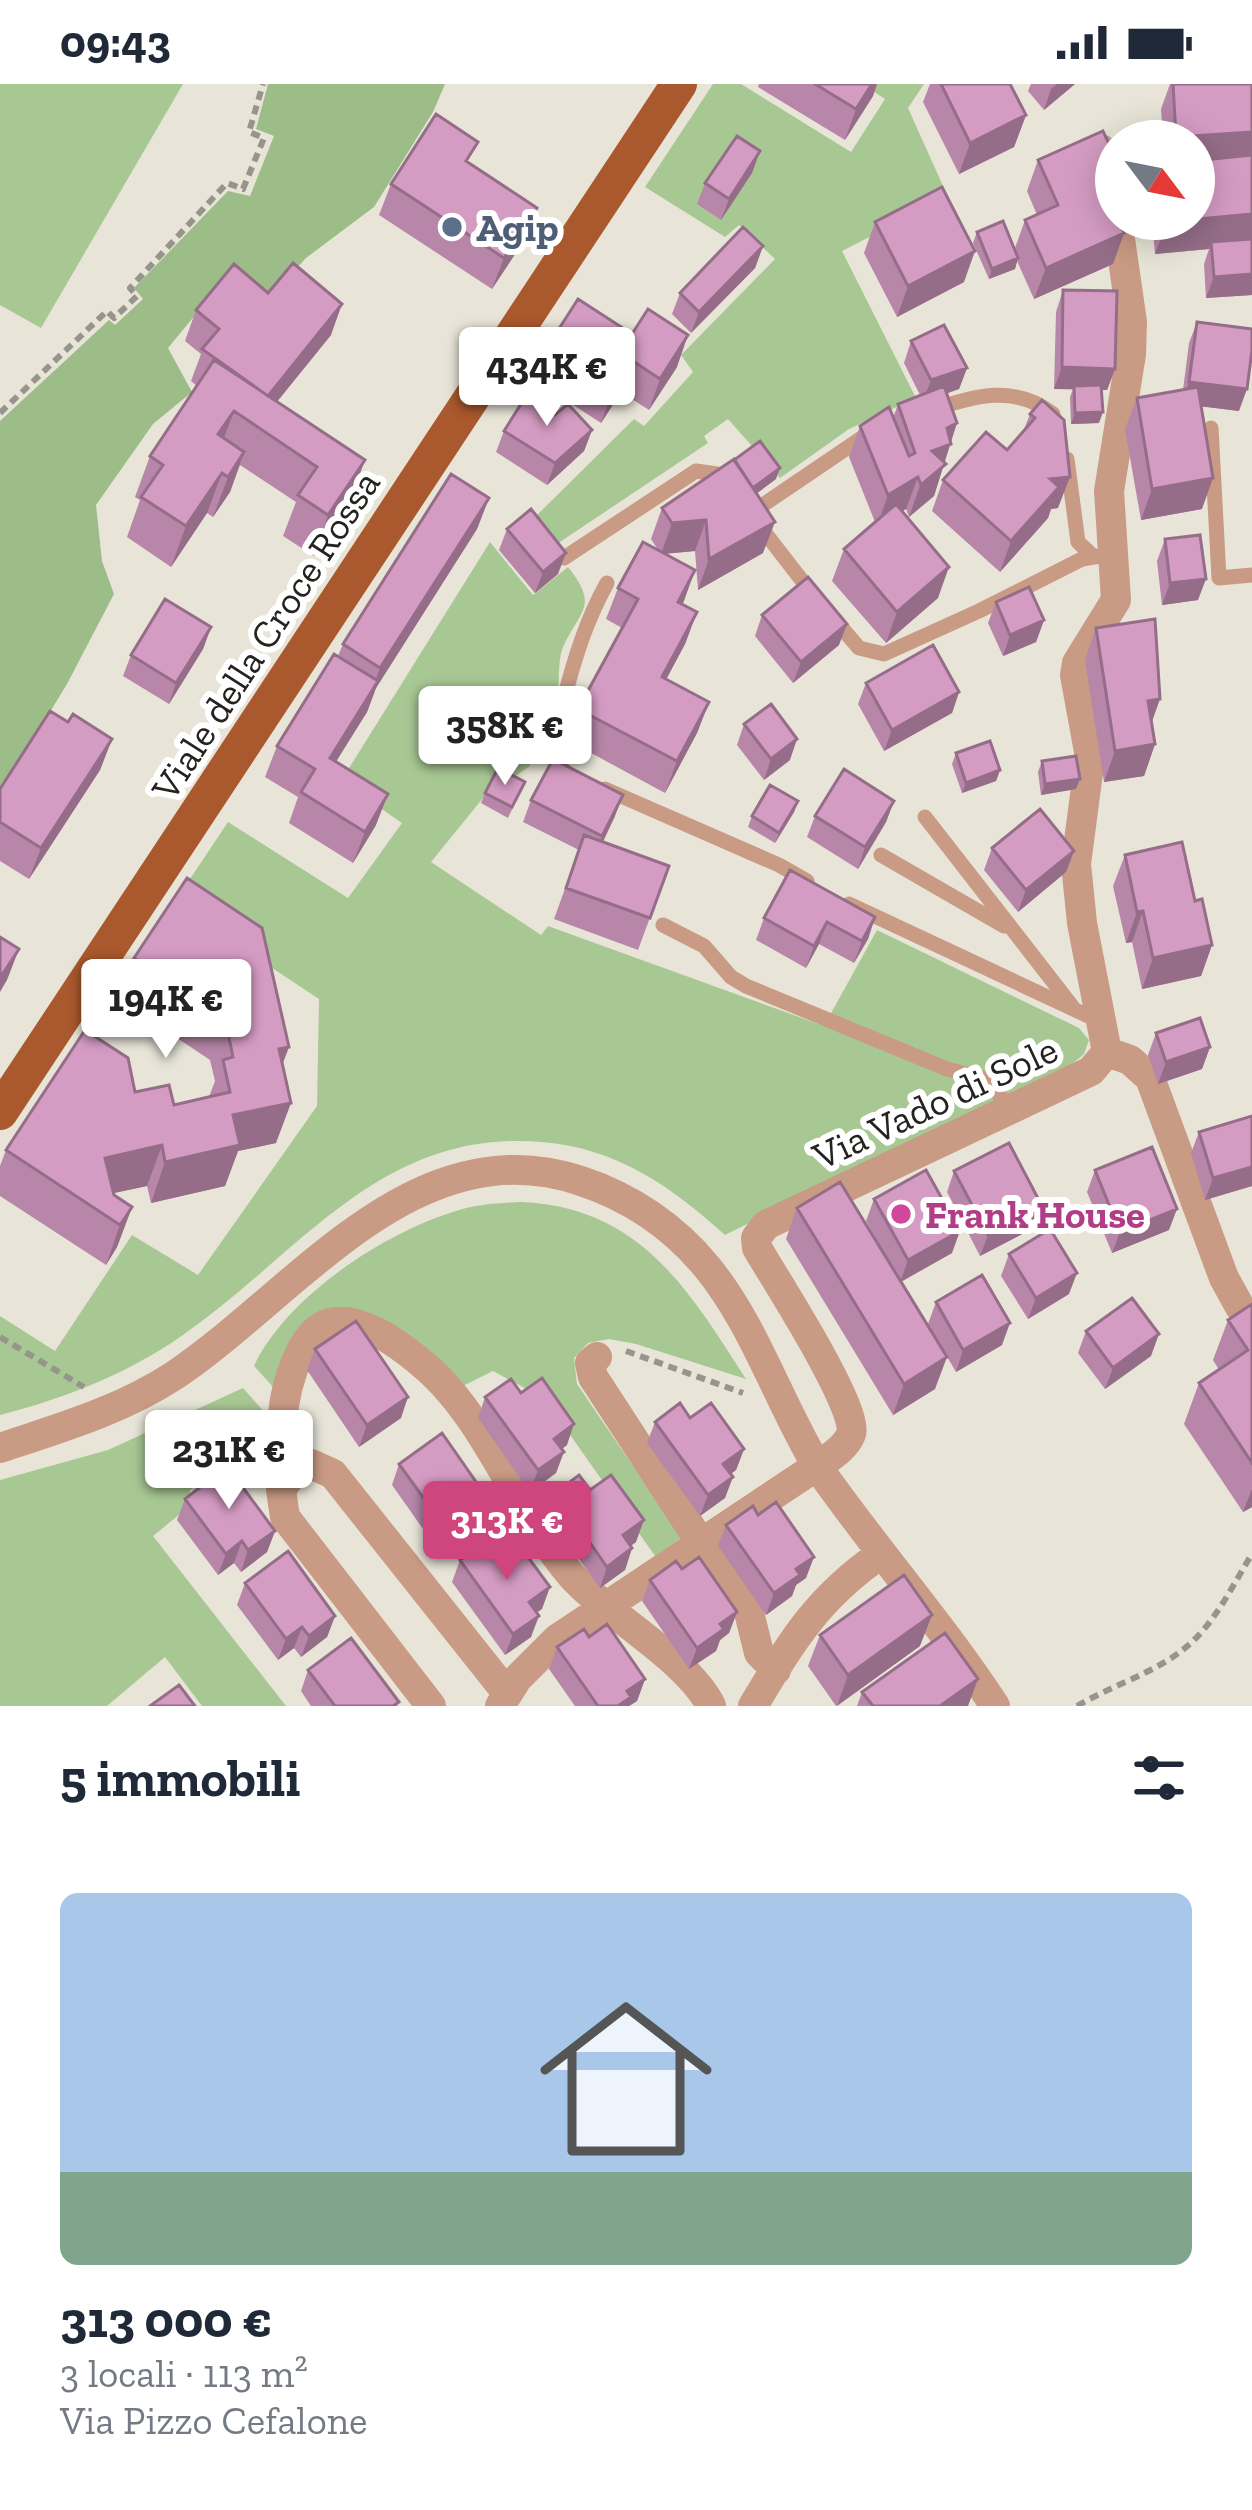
<!DOCTYPE html>
<html lang="it">
<meta charset="utf-8">
<style>
body{margin:0;font-family:"Zilla Slab",serif;background:#f6f6f7;color:#1f2937;height:100vh;display:flex;flex-direction:column;font-size:45px;white-space:nowrap}
*{box-sizing:border-box;margin:0}
p{font-size:39px;color:#747a83}
.icon{flex:none;width:66px;height:66px;fill:none;stroke:currentColor;stroke-width:2;stroke-linecap:round;stroke-linejoin:round}
.map{position:relative;height:1622px;overflow:hidden}
.side{display:flex;flex-direction:column;background:#fff;flex:1}
.side>*{flex:none}
.needle{width:78px;rotate:122deg}
.buttons{position:absolute;left:1095px;top:36px;display:grid;gap:24px}
.buttons a{display:grid;place-items:center;width:120px;height:120px;border-radius:50%;background:#fff;box-shadow:0 6px 30px #0003;font-size:60px}
.price{position:absolute;translate:-50% -102px;padding:0 27px;border-radius:12px;background:#fff;color:#222;font-size:39px;line-height:78px;filter:drop-shadow(0 3px 6px #0008)}
.price::after{content:'';position:absolute;left:50%;top:72px;width:36px;height:27px;margin-left:-18px;background:inherit;clip-path:polygon(0 0,100% 0,50% 100%)}
.price.on{background:#cf457e;color:#fff}
ul{padding:0;list-style:none}
li{display:grid;align-content:center;gap:24px;height:636px;padding:0 60px}
li+li{border-top:3px solid #e0e1e3}
li span{display:grid;place-items:center;height:372px;border-radius:18px;color:#555}
li>.icon{margin-inline-start:auto}
span .icon{width:216px;height:216px;fill:#fffc;stroke-width:1}
li b{font-size:51px}
h2{display:flex;justify-content:space-between;align-items:center;height:144px;padding:0 60px;font-size:51px}
.status{display:flex;justify-content:space-between;align-items:center;height:84px;padding:0 60px;background:#fff;direction:ltr}
.status svg{height:33px;fill:currentColor}
.map>svg:first-child{display:block}
.green{fill:#a8c893}
.forest{fill:#9cbd87}
.lines{fill:none;stroke-linecap:round;stroke-linejoin:round}
.path{stroke:#96948b;stroke-width:6;stroke-dasharray:9 6;stroke-linecap:butt}
.service{stroke:#c99a84;stroke-width:15}
.minor{stroke:#c99a84;stroke-width:30}
.primary{stroke:#aa582d;stroke-width:36}
.wall{fill:#b786a8}
.shaded-wall{fill:#956d88}
.building{fill:#d59cc3;stroke:#956d88;stroke-width:3}
.service-dot{fill:#5c6f8a;stroke:#fff;stroke-width:4.5}
.hotel-dot{fill:#d1479c;stroke:#fff;stroke-width:4.5}
.labels{text-anchor:middle;stroke-width:12;stroke-linejoin:round;paint-order:stroke}
.service-label{font-size:39px;font-weight:bold;fill:#4e5e75;stroke:#fff;text-anchor:start}
.street-label{font-size:39px;fill:#24231f;stroke:#fff}
.hotel-label{font-size:39px;font-weight:bold;fill:#b23c85;stroke:#fff;text-anchor:start}
</style>
<div class="status"><b>09:43</b><svg viewBox="0 0 49 12"><path d="M0 12V9h3v3zM5 12V6h3v6zM10 12V3h3v9zM15 12V0h3v12zM26 1h20v11H26zM47 4h2v5h-2z"/></svg></div>
<div class="map">
<svg width="1252" height="1622" viewBox="0 0 1252 1622">
<rect width="100%" height="100%" fill="#e8e5d8"/>
<!-- green -->
<path class="green" d="M0 0H183L41 244 0 221Z
M713 0H741L851 68 885 15 862 0H924L908 24 948 113 842 167 916 314 849 345 780 394 728 335 704 352 708 359 545 468 524 444 634 335 644 342 693 288 681 271 775 175 739 141 725 153 645 103Z
M490 458 533 511 568 483C601 524 578 527 562 566 557 581 561 597 556 613 550 638 529 654 530 682L483 714 431 778 541 851 548 842 824 942 877 846 1079 944 1089 956 1084 970 1071 981 725 1151C671 1102 616 1064 542 1058 381 1044 301 1169 183 1251 127 1290 66 1314 0 1331V1232L55 1267 132 1151 198 1191 317 1022 319 915 174 819 228 738 348 814 402 739 341 697Z
M521 1118C640 1123 688 1205 746 1295L636 1260 609 1255 588 1259 574 1274 577 1300 682 1454 655 1472 545 1315 493 1287 463 1302 377 1237 274 1304 254 1282C286 1213 385 1148 456 1127 477 1120 499 1119 521 1118Z
M243 1304 273 1338 189 1407 196 1417 153 1452 286 1622H202L165 1573 107 1622H0V1396L108 1366Z"/>
<!-- forest -->
<path class="forest" d="M268 0H445L433 28 374 123 306 174 256 228 220 201 168 264 192 308 153 340 96 421 102 477 114 510 67 600 0 710V337L109 236 115 241 143 215 134 204 228 107 250 112 274 52 256 45Z"/>
<g class="lines">
<!-- path -->
<path class="path" d="M0 329 107 227 114 234 137 212 130 204 227 99 243 105 264 54 249 48 263 0
M0 1253 84 1303
M626 1267 743 1309
M1077 1622C1114 1600 1162 1587 1193 1557 1218 1533 1234 1499 1252 1470"/>
<!-- service -->
<path class="service" d="M934 325C976 312 1014 300 1053 330
M1211 344 1219 494 1252 491
M1067 375 1078 458 1093 472
M751 429 872 347
M759 441 814 512
M564 474 696 387 717 390 726 399
M834 535 859 564 884 570 979 527 1082 475 1112 470
M566 688 550 670C548 650 559 634 564 615 575 573 586 537 607 499
M605 705 779 781 807 797
M925 733 1072 922
M881 771 1004 842
M849 820 1099 937
M663 841 704 862 731 893 746 902 947 985 986 995 994 1000 1007 1027"/>
<!-- minor -->
<path class="minor" d="M1107 968 1130 976 1150 994 1224 1194 1240 1223 1252 1234
M597 1273 590 1279 593 1293 701 1459 747 1520 759 1569 776 1586
M0 1364C60 1344 122 1326 175 1291 297 1209 415 1041 581 1097 630 1113 674 1143 707 1183 755 1242 778 1317 817 1382L557 1555 517 1595 500 1622
M296 1384C289 1374 284 1363 283 1350 279 1321 297 1247 330 1239 359 1231 398 1260 419 1277 486 1330 516 1428 572 1492 607 1531 689 1576 711 1622
M431 1622 285 1433 281 1406 296 1384 311 1380 333 1390 507 1609
M753 1622C792 1557 817 1514 881 1470
M995 1622C940 1538 874 1464 817 1382 829 1374 846 1364 851 1350 860 1326 774 1193 757 1164L756 1154 766 1141 1091 987 1107 968 1082 839 1076 780 1090 673 1075 591 1077 579 1116 516 1109 407 1131 270 1132 238 1120 155 1101 65"/>
<!-- primary -->
<path class="primary" d="M0 1028 679 0"/>
</g>
<!-- wall -->
<path class="wall" d="M759 0H877L873 12 845 56 758 3Z
M930 0H1010L1026 31 1014 63 959 90 923 18Z
M1031 0H1075L1044 26 1028 7Z
M1170 0H1252V211L1206 214 1204 180 1209 165 1155 170 1152 135H1194V57H1163L1161 25Z
M760 67 752 89 721 136 697 120 705 99Z
M1114 71 1109 84 1107 110 1124 149 1113 180 1034 215 1017 177 1015 185 989 195 973 159 977 148 1015 164 1025 136 1037 131 1027 107 1038 76Z
M470 80 525 155 492 205 379 131 391 100Z
M875 138 964 198 897 233 864 169Z
M763 162 755 184 691 249 672 230 680 209Z
M1063 206 1115 285 1107 306H1101L1099 339 1071 340 1070 313 1073 305H1054L1056 228Z
M268 209 331 251 277 318 350 417 314 472 283 452 296 418 240 381 230 408 213 433 207 429 171 483 127 453 140 416 135 413 150 372 197 302 191 297 201 270 185 257 196 226Z
M1197 238 1239 327 1201 322 1202 425 1141 436 1125 345 1137 314 1183 306 1189 259Z
M911 257 967 284 959 305 946 310 944 379 934 412 909 433 906 425 902 427 938 514 886 559 832 497 844 465 875 438 849 373 860 342 893 334 898 320 920 311 904 279Z
M546 265 677 283 649 326 621 308 601 339 535 296Z
M1042 316 1058 424 1051 425 1048 434 1000 488 932 427 943 396 1007 366 1023 348 1030 330Z
M592 346 584 367 547 401 496 368 504 347Z
M776 395 756 410 763 469 698 506 695 467 665 470 682 520 697 528 685 560 666 595 709 618 697 649 665 709 567 656 578 625 622 544 606 535 618 504 658 466 651 455 662 424Z
M489 414 477 445 376 604 367 628 336 677 376 741 353 779 289 739 298 713 265 693 277 662 338 572 343 560Z
M507 445 558 490 535 509 499 466Z
M1165 455 1198 516 1162 521 1157 477Z
M996 518 1044 536 1036 558 1003 572 988 539Z
M762 531 839 561 793 599 755 552Z
M211 543 203 565 169 620 123 592 131 571Z
M1096 544 1152 638 1155 660 1144 692 1104 698 1085 576Z
M866 599 959 608 952 629 884 667 858 620Z
M68 638 112 655 100 686 29 795 0 777V705Z
M744 640 790 676 764 696 737 661Z
M956 669 1000 686 996 697 962 709 952 680Z
M1042 677 1076 705 1041 711 1038 688Z
M525 698 508 734 481 719 485 709Z
M531 716 615 732 603 758 669 782 638 866 554 835 579 766 523 738Z
M798 717 794 728 775 759 748 743 752 732Z
M894 717 886 738 858 785 807 753 815 732Z
M992 764 1074 767 1066 788 1018 828 984 786Z
M1125 771 1195 817 1212 861 1201 892 1142 905 1132 858 1126 859 1113 802Z
M187 794 282 981 276 1059 238 1067 225 1102 151 1119 147 1102 113 1109 132 1123 117 1163 106 1181 0 1112V1082L6 1066 209 1013 215 997 210 976 119 915 134 874Z
M875 833 868 855 854 879 819 860 806 884 756 856 764 834Z
M1156 949 1210 963 1202 985 1158 1000 1148 971Z
M1252 1032V1102L1205 1116 1191 1069 1199 1048Z
M1095 1086 1169 1146 1112 1169 1087 1108Z
M954 1087 1042 1122 1034 1144 980 1172 947 1108Z
M874 1115 952 1169 901 1198 935 1305 893 1331 786 1155 797 1124 891 1182 866 1137Z
M1009 1170 1069 1210 1028 1235 1001 1192Z
M936 1218 1002 1261 956 1288 928 1240Z
M1252 1220V1423L1243 1428 1184 1340 1199 1299 1219 1286 1213 1276 1228 1236Z
M1086 1247 1151 1272 1105 1305 1078 1269Z
M315 1265 401 1334 359 1363 307 1286Z
M521 1309 567 1361 562 1365 556 1389 530 1408 478 1334 485 1313Z
M690 1334 744 1365 736 1386 731 1390 725 1414 700 1432 647 1359 655 1338Z
M399 1380 490 1418 483 1439 440 1469 392 1401Z
M590 1406 636 1458 631 1462 632 1464 625 1486 600 1504 547 1431 555 1409Z
M185 1415 275 1447 267 1468 241 1488 234 1479 218 1491 177 1436Z
M726 1441 806 1494 796 1501 792 1512 766 1531 718 1462Z
M496 1473 542 1525 536 1529 531 1553 505 1571 452 1498 460 1476Z
M682 1485 737 1528 729 1549 720 1556 716 1567 689 1585 642 1517 650 1496Z
M245 1499 335 1532 327 1553 301 1573 294 1564 278 1576 237 1521Z
M820 1551 920 1562 836 1622 808 1582Z
M589 1553 645 1595 637 1617 629 1622H575L549 1585 557 1563Z
M308 1586 399 1618 397 1622H311L301 1607Z
M862 1608 968 1622H857Z"/>
<!-- shaded-wall -->
<path class="shaded-wall" d="M872 0H877L873 12 845 56 856 25Z
M1057 0H1075L1044 26 1051 5Z
M1026 31 1014 63 959 90 970 59Z
M1252 48V78L1194 82V57H1174L1176 53Z
M760 67 752 89 721 136 729 115Z
M1114 71 1104 97 1113 93 1102 125 1090 130 1106 75Z
M537 124 525 155 492 205 504 174Z
M1252 130V160L1211 158 1209 165 1155 170 1167 138Z
M1124 149 1113 180 1034 215 1046 184Z
M763 162 755 184 691 249 699 228Z
M975 167 964 198 897 233 908 202Z
M1018 174 1015 185 989 195 992 185Z
M1252 190V211L1206 214 1214 193Z
M342 220 331 251 257 342 264 316Z
M688 251 677 283 649 326 660 295Z
M633 277 621 308 601 339 612 308Z
M1062 283 1115 285 1107 306 1054 305Z
M967 284 959 305 923 317 931 296Z
M1189 298 1247 305 1239 327 1181 320Z
M234 327 219 367 218 350Z
M1103 328 1099 339 1071 340 1075 329Z
M957 339 934 412 909 433 932 367 947 344Z
M592 346 584 367 547 401 555 379Z
M244 368 230 408 213 433 228 393Z
M365 376 350 417 314 472 328 431Z
M780 384 776 395 749 415 753 404Z
M222 389 207 429 171 483 186 442Z
M918 393 906 425 877 442 888 411Z
M1070 393 1058 424 1051 425 1048 434 1000 488 1011 457 1050 395Z
M1213 394 1202 425 1141 436 1152 405Z
M489 414 477 445 376 604 367 628 319 705 330 674 371 608 380 584Z
M706 436 695 467 661 470 672 439Z
M775 438 763 469 698 506 709 475Z
M566 469 558 490 535 509 543 488Z
M949 483 938 514 886 559 897 528Z
M695 486 684 517 667 550 678 518Z
M1206 495 1198 516 1162 521 1170 499Z
M697 528 685 560 651 624 662 593Z
M1044 536 1036 558 1003 572 1010 551Z
M847 540 839 561 793 599 801 578Z
M211 543 203 565 169 620 176 599Z
M959 608 952 629 884 667 892 646Z
M1160 615 1149 646 1148 617Z
M709 618 697 649 665 709 677 677Z
M112 655 100 686 29 795 41 764Z
M797 655 790 676 764 696 771 675Z
M1155 660 1144 692 1104 698 1115 667Z
M1000 686 996 697 962 709 966 699Z
M1080 695 1076 705 1041 711 1045 700Z
M388 710 376 741 353 779 365 748Z
M623 711 615 732 595 773 602 752Z
M798 717 794 728 775 759 779 749Z
M894 717 886 738 858 785 865 763Z
M1074 767 1066 788 1018 828 1026 806Z
M1143 827 1132 858 1126 859 1137 828Z
M875 833 868 855 854 879 862 857Z
M827 838 819 860 806 884 814 862Z
M1212 861 1201 892 1142 905 1153 874Z
M19 865 7 896 0 908V894Z
M289 963 274 1003 279 965Z
M1210 963 1202 985 1158 1000 1166 978Z
M291 1019 276 1059 238 1067 225 1102 151 1119 165 1078 233 1031Z
M162 1061 147 1102 91 1114 105 1074Z
M1252 1083V1102L1205 1116 1213 1094Z
M1042 1122 1034 1144 980 1172 988 1151Z
M132 1123 117 1163 106 1181 120 1141Z
M1177 1125 1169 1146 1112 1169 1120 1148Z
M960 1147 952 1169 900 1198 908 1176Z
M1077 1189 1069 1210 1028 1235 1036 1214Z
M1010 1239 1002 1261 956 1288 963 1266Z
M1159 1250 1151 1272 1105 1305 1113 1284Z
M947 1273 935 1305 893 1331 904 1300Z
M408 1313 401 1334 359 1363 367 1341Z
M574 1340 567 1361 546 1376 554 1355Z
M744 1365 736 1386 715 1401 723 1380Z
M564 1368 556 1389 530 1408 538 1386Z
M733 1393 725 1414 700 1432 708 1411Z
M1252 1405V1423L1243 1428Z
M490 1418 483 1439 440 1469 448 1448Z
M644 1436 636 1458 615 1472 623 1451Z
M275 1447 267 1468 241 1488 248 1466Z
M242 1457 234 1479 218 1491 226 1470Z
M632 1464 625 1486 600 1504 607 1483Z
M814 1473 806 1494 796 1501 792 1512 766 1531 774 1509 796 1485Z
M550 1503 542 1525 521 1539 529 1518Z
M737 1528 729 1549 720 1556 716 1567 689 1585 697 1564 720 1540Z
M932 1531 920 1562 837 1622 848 1591Z
M335 1532 327 1553 301 1573 309 1552Z
M539 1532 531 1553 505 1571 513 1550Z
M302 1543 294 1564 278 1576 286 1555Z
M645 1595 637 1617 629 1622H618L627 1607Z
M978 1595 968 1622H940Z"/>
<!-- building -->
<path class="building" d="M815 0H872L856 25Z
M941 0H1010L1026 31 970 59Z
M1173 0H1252V48L1176 53Z
M436 30 478 58 466 77 537 124 504 174 391 100Z
M1103 47 1114 71 1106 75 1113 93 1102 98 1116 130V135H1118L1124 149 1046 184 1025 136 1058 121 1038 76Z
M737 52 760 67 729 115 705 99Z
M1252 71V130L1167 138 1166 135H1194V77Z
M942 103 975 167 908 202 875 138Z
M1003 137 1018 174 992 185 977 148Z
M743 143 763 162 699 228 680 209Z
M1252 155V190L1214 193 1211 158Z
M293 179 342 220 268 312 202 265 219 245 196 226 234 180 268 209Z
M1063 206 1117 207 1115 285 1062 283Z
M578 215 632 250 648 225 688 251 660 295 633 277 612 308 546 265Z
M1197 238 1252 245V266L1247 305 1189 298Z
M944 241 967 284 931 296 911 257Z
M214 276 365 376 328 431 298 411 317 383 234 327 218 350 244 368 228 393 222 389 186 442 141 413 163 381 150 372Z
M1101 301 1103 328 1075 329 1074 302Z
M944 302 957 339 947 344 951 360 932 367 946 380 921 401 918 393 888 411 860 342 889 323 909 372 915 369 898 320Z
M1198 303 1213 394 1152 405 1137 314Z
M526 312 555 331 568 320 592 346 555 379 504 347Z
M1042 316 1064 336 1070 393 1050 395 1059 403 1011 457 943 396 986 348 1007 366 1035 334 1030 330Z
M760 357 780 384 753 404 734 376Z
M734 375 775 438 709 475 706 436 672 439 662 424Z
M451 390 489 414 380 584 343 560Z
M896 420 949 483 897 528 844 465Z
M531 425 566 469 543 488 507 445Z
M1200 451 1206 495 1170 499 1165 455Z
M643 458 695 486 678 518 697 528 662 593 709 618 677 677 578 625 638 515 618 504Z
M808 493 847 540 801 578 762 531Z
M1029 503 1044 536 1010 551 996 518Z
M165 515 211 543 176 599 131 571Z
M1155 535 1160 615 1148 617 1155 660 1115 667 1096 544Z
M933 561 959 608 892 646 866 599Z
M334 570 378 597 330 674 388 710 365 748 301 708 315 685 277 662Z
M771 620 797 655 771 675 744 640Z
M50 627 68 638 73 630 112 655 41 764 0 738V705Z
M990 657 1000 686 966 699 956 669Z
M1076 672 1080 695 1045 700 1042 677Z
M553 675 623 711 602 752 531 716Z
M498 684 525 698 512 723 485 709Z
M844 685 894 717 865 763 815 732Z
M770 701 798 717 779 749 752 732Z
M1040 725 1074 767 1026 806 992 764Z
M584 751 669 782 650 834 566 804Z
M1182 758 1195 817 1202 815 1212 861 1153 874 1143 827 1137 828 1125 771Z
M790 786 875 833 862 857 827 838 814 862 764 834Z
M187 794 262 844 289 963 279 965 291 1019 233 1031 240 1061 165 1078 162 1061 105 1074 114 1111 132 1123 120 1141 6 1066 85 946 128 974 135 1008 169 1001 174 1021 230 1008 223 976 233 973 225 935 134 874Z
M0 853 19 865 0 894Z
M1200 934 1210 963 1166 978 1156 949Z
M1252 1032V1083L1213 1094 1199 1048Z
M1009 1059 1042 1122 988 1151 954 1087Z
M1152 1063 1177 1125 1120 1148 1095 1086Z
M926 1086 960 1147 908 1176 874 1115Z
M840 1098 947 1273 904 1300 797 1124Z
M1050 1145 1077 1189 1036 1214 1009 1170Z
M982 1191 1010 1239 963 1266 936 1218Z
M1132 1214 1159 1250 1113 1284 1086 1247Z
M1252 1220V1379L1199 1299 1248 1266 1228 1236Z
M356 1237 408 1313 367 1341 315 1265Z
M542 1294 574 1340 554 1355 564 1368 538 1386 485 1313 511 1295 521 1309Z
M680 1319 690 1334 711 1319 744 1365 723 1380 733 1393 708 1411 655 1338Z
M442 1349 490 1418 448 1448 399 1380Z
M227 1382 275 1447 248 1466 242 1457 226 1470 185 1415Z
M579 1391 590 1406 611 1391 644 1436 623 1451 632 1464 607 1483 555 1409Z
M776 1418 814 1473 796 1485 800 1491 774 1509 726 1441 753 1422 758 1431Z
M485 1458 496 1473 517 1458 550 1503 529 1518 539 1532 513 1550 460 1476Z
M288 1467 335 1532 309 1552 302 1543 286 1555 245 1499Z
M699 1473 737 1528 720 1540 724 1545 697 1564 650 1496 676 1477 682 1485Z
M904 1491 932 1531 848 1591 820 1551Z
M607 1540 645 1595 627 1607 631 1613 618 1622H598L557 1563 584 1545 589 1553Z
M945 1549 978 1595 940 1622H873L862 1608Z
M351 1554 399 1618 393 1622H335L308 1586Z
M179 1601 195 1622H150Z"/>
<!-- markers -->
<circle class="service-dot" cx="452" cy="143" r="12"/>
<circle class="hotel-dot" cx="901" cy="1130" r="12"/>
<g class="labels">
<!-- service labels -->
<g class="service-label">
<text x="476" y="157">Agip</text>
</g>
<!-- street labels -->
<g class="street-label">
<text transform="translate(265 551) rotate(-57)" y="14">Viale della Croce Rossa</text>
<text transform="translate(935 1018) rotate(-25)" y="14">Via Vado di Sole</text>
</g>
<!-- hotel labels -->
<g class="hotel-label">
<text x="925" y="1144">Frank House</text>
</g>
</g>
</svg>
<div class="buttons">
<a><svg class="needle" viewBox="-14 -14 28 28"><path d="M0-13l5 13h-10z" fill="#e53935"/><path d="M0 13l5-13h-10z" fill="#747a83"/></svg></a>
</div>
<b class="price" style="left:547px;top:345px">434K €</b>
<b class="price" style="left:505px;top:704px">358K €</b>
<b class="price" style="left:166px;top:977px">194K €</b>
<b class="price" style="left:229px;top:1428px">231K €</b>
<b class="price on" style="left:507px;top:1499px">313K €</b>
</div>
<section class="side">
<h2>5 immobili<svg class="icon" aria-label="filters" viewBox="0 0 24 24"><path d="M4 7h16M4 17h16"/><circle cx="9" cy="7" r="2"/><circle cx="15" cy="17" r="2"/></svg></h2>
<ul>
<li><span style="background:linear-gradient(#a9c7e8 75%,#7fa58c 0)"><svg class="icon" aria-label="home" viewBox="0 0 24 24"><path d="M3 11l9-7 9 7M6 9v11h12V9"/></svg></span><div><b>313 000 €</b><p>3 locali · 113 m²</p><p>Via Pizzo Cefalone</p></div></li>
</ul>
</section>
